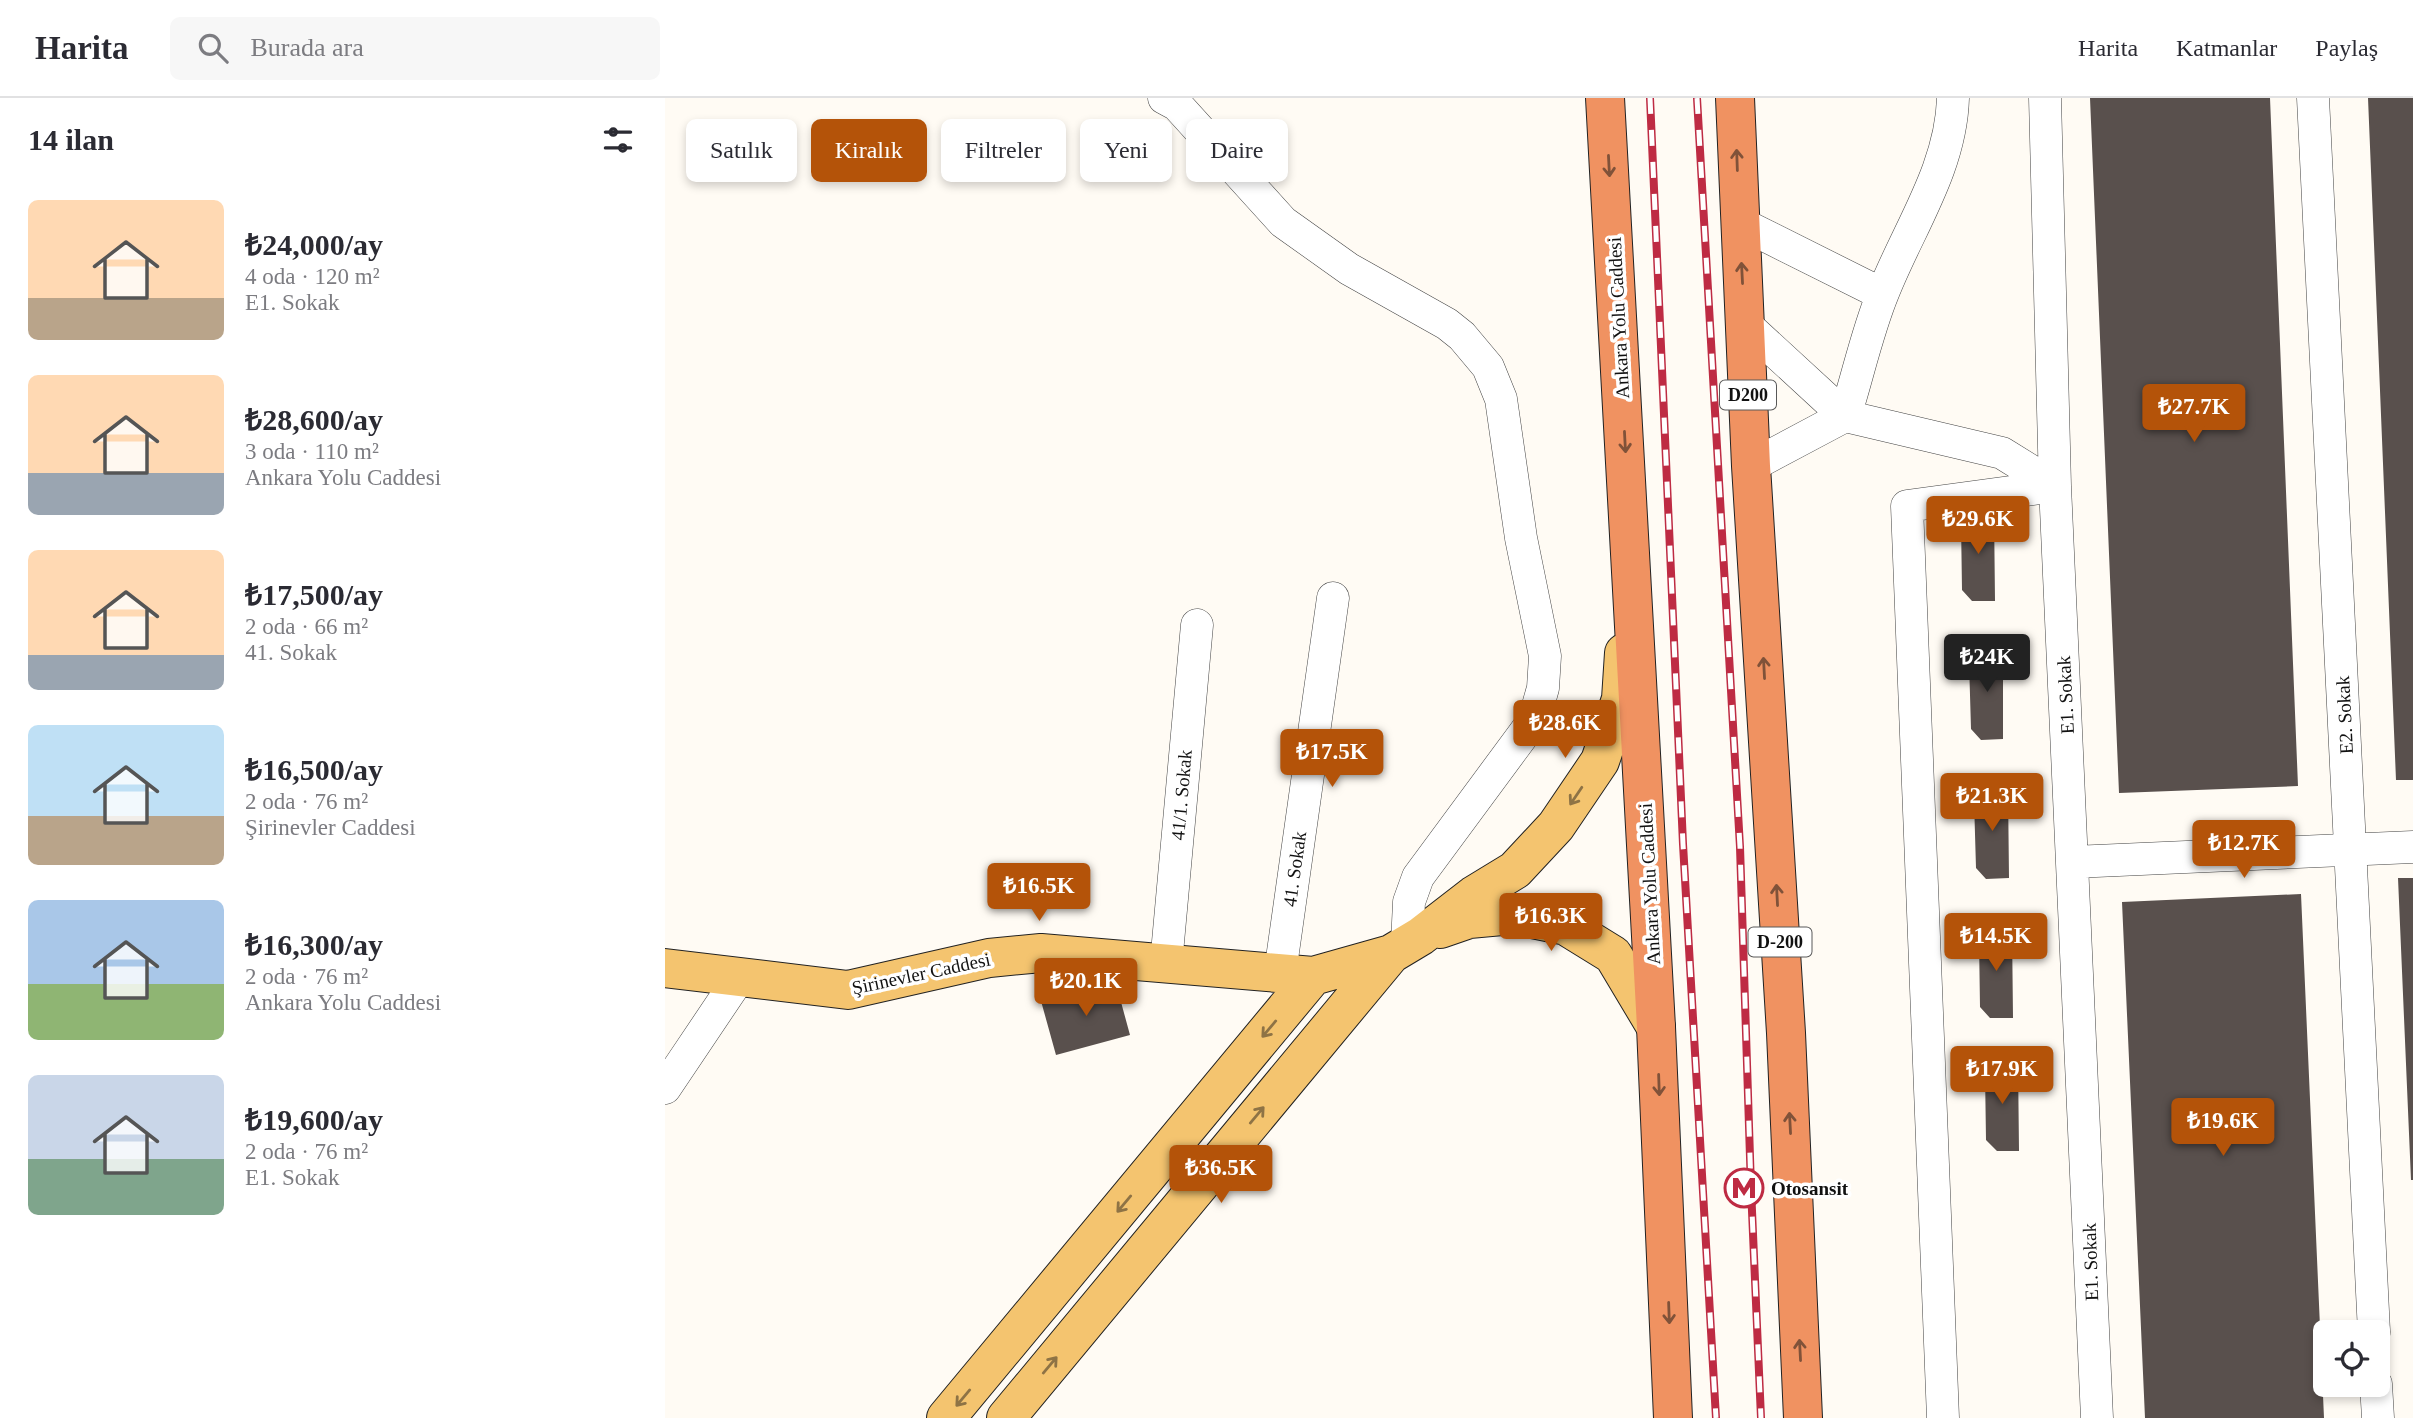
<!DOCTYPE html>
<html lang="tr">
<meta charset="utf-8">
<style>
body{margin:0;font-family:"Times New Roman",serif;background:#f7f7f7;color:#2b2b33;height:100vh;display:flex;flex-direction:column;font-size:26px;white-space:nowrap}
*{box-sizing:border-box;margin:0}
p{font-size:23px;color:#7c7c81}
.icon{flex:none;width:38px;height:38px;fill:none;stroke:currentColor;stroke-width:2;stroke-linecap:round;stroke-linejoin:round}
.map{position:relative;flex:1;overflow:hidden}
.sheet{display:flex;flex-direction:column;background:#fff;width:665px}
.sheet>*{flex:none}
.banner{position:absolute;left:21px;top:21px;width:665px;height:63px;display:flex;gap:14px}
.tools{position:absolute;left:1648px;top:1222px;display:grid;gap:14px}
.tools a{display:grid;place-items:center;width:77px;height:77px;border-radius:10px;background:#fff;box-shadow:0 4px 10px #0003;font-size:35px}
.price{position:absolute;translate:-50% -60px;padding:0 16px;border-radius:7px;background:#b45309;color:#fff;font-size:23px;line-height:46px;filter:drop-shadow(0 2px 4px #0008)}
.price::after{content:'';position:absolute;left:50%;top:42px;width:21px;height:16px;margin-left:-10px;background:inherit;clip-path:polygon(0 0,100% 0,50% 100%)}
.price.active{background:#222;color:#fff}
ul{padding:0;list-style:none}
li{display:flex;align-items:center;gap:21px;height:175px;padding:0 28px}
li span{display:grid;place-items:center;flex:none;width:196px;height:140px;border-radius:10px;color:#555}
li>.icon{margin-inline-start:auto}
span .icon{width:84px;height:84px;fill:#fffc;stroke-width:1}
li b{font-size:30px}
h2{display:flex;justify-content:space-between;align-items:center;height:84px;padding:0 28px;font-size:30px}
.tag{padding:0 24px;border-radius:10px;background:#fff;box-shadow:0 4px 10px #0003;font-size:24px;line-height:63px}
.tag.active{background:#b45309;color:#fff}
header{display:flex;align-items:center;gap:42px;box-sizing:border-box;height:98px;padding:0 35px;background:#fff;border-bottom:2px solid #e1e1e2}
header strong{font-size:33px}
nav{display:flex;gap:38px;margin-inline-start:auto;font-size:24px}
.search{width:490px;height:63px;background:#f7f7f7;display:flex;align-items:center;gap:18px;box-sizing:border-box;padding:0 24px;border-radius:10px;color:#7c7c81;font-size:26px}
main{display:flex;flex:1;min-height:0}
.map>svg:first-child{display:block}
.building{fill:#59504d}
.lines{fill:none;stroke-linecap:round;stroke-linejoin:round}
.minor-casing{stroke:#444;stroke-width:33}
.major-casing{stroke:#222;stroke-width:40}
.highway-casing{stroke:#222;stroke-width:40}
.minor{stroke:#fff;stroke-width:32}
.major{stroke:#f4c46f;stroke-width:38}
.highway{stroke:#f09261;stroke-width:38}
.rail-casing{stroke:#be2b43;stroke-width:8}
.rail{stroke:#fff;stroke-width:5;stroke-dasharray:16;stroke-linecap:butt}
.oneway{stroke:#805239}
.oneway2{stroke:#8e7345}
.labels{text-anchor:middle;stroke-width:7;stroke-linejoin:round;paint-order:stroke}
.shield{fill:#fff;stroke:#585858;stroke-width:2}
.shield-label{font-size:18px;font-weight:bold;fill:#111}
.street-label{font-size:19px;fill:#111;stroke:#fff}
.poi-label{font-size:19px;font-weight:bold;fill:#111;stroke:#fff;text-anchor:start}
</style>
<header>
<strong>Harita</strong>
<div class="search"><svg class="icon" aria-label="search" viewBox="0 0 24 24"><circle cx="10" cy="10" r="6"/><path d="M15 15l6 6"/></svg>Burada ara</div>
<nav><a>Harita</a><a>Katmanlar</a><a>Paylaş</a></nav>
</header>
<main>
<section class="sheet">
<h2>14 ilan<svg class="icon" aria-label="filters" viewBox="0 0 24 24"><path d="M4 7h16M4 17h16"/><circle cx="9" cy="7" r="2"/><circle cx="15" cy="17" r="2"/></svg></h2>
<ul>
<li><span style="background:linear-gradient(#ffd9b3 70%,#b9a48a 0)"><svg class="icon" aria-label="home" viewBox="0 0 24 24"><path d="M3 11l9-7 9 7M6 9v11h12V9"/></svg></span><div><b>₺24,000/ay</b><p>4 oda · 120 m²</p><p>E1. Sokak</p></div></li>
<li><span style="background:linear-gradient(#ffd9b3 70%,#9aa5b1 0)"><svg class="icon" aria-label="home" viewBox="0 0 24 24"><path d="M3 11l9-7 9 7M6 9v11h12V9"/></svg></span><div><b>₺28,600/ay</b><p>3 oda · 110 m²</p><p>Ankara Yolu Caddesi</p></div></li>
<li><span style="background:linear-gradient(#ffd9b3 75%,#9aa5b1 0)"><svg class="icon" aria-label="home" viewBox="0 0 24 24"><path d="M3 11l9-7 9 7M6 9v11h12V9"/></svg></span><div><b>₺17,500/ay</b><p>2 oda · 66 m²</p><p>41. Sokak</p></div></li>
<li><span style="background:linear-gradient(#bfe0f5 65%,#b9a48a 0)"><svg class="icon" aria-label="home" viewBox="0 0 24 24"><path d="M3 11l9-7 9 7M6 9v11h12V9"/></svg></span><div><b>₺16,500/ay</b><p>2 oda · 76 m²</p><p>Şirinevler Caddesi</p></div></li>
<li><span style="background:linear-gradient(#a9c7e8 60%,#8fb573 0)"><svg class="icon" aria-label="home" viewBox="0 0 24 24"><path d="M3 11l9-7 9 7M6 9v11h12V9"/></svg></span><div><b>₺16,300/ay</b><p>2 oda · 76 m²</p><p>Ankara Yolu Caddesi</p></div></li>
<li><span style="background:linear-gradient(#c9d6e8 60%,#7fa58c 0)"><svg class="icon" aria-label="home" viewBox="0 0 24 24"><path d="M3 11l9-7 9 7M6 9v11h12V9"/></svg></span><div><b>₺19,600/ay</b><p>2 oda · 76 m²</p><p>E1. Sokak</p></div></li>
</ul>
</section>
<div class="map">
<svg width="1748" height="1320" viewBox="0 0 1748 1320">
<rect width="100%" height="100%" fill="#fffbf4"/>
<!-- building -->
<path class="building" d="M1425 0H1605L1633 688 1454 695Z
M1703 0H1748V682H1731Z
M1304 413H1329L1330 503H1307L1297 492 1296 424Z
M1312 552H1338V641L1316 642 1306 631 1304 563Z
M1317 691H1343L1344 780 1321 781 1311 770 1309 702Z
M1733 780H1748V1082H1746Z
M1636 796 1659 1320H1480L1457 804Z
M1322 830H1347L1348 920H1325L1315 909 1314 841Z
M450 882 465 937 391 957 376 903Z
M1328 963H1353L1354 1053H1332L1321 1042 1320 974Z"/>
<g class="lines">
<defs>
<path id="minor" d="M499 0 512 7 618 124 684 171 782 226 797 238 823 269 836 301 856 440 880 558 878 590 869 622 753 779 744 804 742 846
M1380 0 1390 388 1432 1320
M1648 0 1709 1234
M1075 125 1217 196
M1080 226 1180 318 1337 355 1390 388
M1086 368 1180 318C1193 277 1202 234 1218 195 1243 131 1286 71 1288 0
M1408 764 1748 749
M501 866 532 527
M615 875 668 500
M0 990 74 880
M1711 1286 1713 1320
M1278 1320 1242 408 1390 388"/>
<path id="major" d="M775 831 804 821 848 817 901 828 948 857 991 929
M0 870 183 892 324 860 376 855 648 878 726 856 756 838 809 797 850 772 891 728 935 663 956 601 959 555
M281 1320 648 878
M341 1320 726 856"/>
<path id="highway" d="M940 0 991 929 1008 1320
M1070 0 1086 368 1121 935 1138 1320"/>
</defs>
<!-- minor casing -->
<use href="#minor" class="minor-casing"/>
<!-- major casing -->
<use href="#major" class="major-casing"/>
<!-- highway casing -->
<use href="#highway" class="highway-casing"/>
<!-- minor -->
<use href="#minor" class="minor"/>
<!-- major -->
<use href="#major" class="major"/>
<!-- highway -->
<use href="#highway" class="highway"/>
<defs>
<path id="rail" d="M985 0 1018 746 1051 1320
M1032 0 1075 749 1086 1090 1096 1320"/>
</defs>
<!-- rail casing -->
<use href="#rail" class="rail-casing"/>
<!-- rail -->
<use href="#rail" class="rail"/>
</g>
<!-- one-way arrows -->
<defs><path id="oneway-shaft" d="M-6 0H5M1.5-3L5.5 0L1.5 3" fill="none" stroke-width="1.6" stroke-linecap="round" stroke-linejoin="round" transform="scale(1.75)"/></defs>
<g class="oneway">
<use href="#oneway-shaft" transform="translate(1072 62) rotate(-92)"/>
<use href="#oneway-shaft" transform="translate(944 68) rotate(87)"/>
<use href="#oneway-shaft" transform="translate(1077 175) rotate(-93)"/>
<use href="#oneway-shaft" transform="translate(960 344) rotate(87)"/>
<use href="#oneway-shaft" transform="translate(1099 570) rotate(-93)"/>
<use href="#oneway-shaft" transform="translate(1112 797) rotate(-93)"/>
<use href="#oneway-shaft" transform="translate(994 987) rotate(88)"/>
<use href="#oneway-shaft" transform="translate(1125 1025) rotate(-93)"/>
<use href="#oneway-shaft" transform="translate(1004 1215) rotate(88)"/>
<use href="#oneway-shaft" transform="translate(1135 1252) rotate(-93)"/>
</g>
<g class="oneway2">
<use href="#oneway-shaft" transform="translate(911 698) rotate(124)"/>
<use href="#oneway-shaft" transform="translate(604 931) rotate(130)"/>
<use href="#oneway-shaft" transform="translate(592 1017) rotate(-50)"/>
<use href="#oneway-shaft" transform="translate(459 1106) rotate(130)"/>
<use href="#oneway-shaft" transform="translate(385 1267) rotate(-50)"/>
<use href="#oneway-shaft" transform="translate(298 1300) rotate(130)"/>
</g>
<!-- icons -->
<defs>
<symbol id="metro-ring" viewBox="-11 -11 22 22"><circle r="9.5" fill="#fff" stroke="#be2b43" stroke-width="1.5"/><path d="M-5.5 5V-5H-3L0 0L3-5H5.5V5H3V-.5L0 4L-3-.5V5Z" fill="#be2b43"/></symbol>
</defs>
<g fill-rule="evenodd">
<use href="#metro-ring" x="1057" y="1068" width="44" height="44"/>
</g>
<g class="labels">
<!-- shield labels -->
<g class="shield">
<rect x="1055" y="282.5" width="56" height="29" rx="5"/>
<rect x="1083.5" y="829.5" width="63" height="29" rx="5"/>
</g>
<g class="shield-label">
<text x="1083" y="303">D200</text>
<text x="1115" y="850">D-200</text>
</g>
<!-- street labels -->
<g class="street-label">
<text transform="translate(953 220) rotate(-93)" y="7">Ankara Yolu Caddesi</text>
<text transform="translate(1400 597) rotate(-93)" y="7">E1. Sokak</text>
<text transform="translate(1679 617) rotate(-93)" y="7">E2. Sokak</text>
<text transform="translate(516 697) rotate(-85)" y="7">41/1. Sokak</text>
<text transform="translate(629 771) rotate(-82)" y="7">41. Sokak</text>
<text transform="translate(984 786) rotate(-93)" y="7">Ankara Yolu Caddesi</text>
<text transform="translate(256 875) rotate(-12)" y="7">Şirinevler Caddesi</text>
<text transform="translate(1425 1164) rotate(-92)" y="7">E1. Sokak</text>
</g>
<!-- poi labels -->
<g class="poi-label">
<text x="1106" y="1097">Otosansit</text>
</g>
</g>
</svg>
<div class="tools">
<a><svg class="icon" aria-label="locate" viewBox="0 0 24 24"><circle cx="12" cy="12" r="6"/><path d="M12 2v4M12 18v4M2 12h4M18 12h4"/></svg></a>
</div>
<b class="price" style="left:1529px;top:346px">₺27.7K</b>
<b class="price" style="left:1313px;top:458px">₺29.6K</b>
<b class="price active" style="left:1322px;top:596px">₺24K</b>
<b class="price" style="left:900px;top:662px">₺28.6K</b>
<b class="price" style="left:667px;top:691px">₺17.5K</b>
<b class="price" style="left:1327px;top:735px">₺21.3K</b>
<b class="price" style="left:1579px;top:782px">₺12.7K</b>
<b class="price" style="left:374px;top:825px">₺16.5K</b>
<b class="price" style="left:886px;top:855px">₺16.3K</b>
<b class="price" style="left:1331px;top:875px">₺14.5K</b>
<b class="price" style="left:421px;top:920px">₺20.1K</b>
<b class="price" style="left:1337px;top:1008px">₺17.9K</b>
<b class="price" style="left:1558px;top:1060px">₺19.6K</b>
<b class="price" style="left:556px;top:1107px">₺36.5K</b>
<div class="banner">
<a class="tag">Satılık</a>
<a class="tag active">Kiralık</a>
<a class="tag">Filtreler</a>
<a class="tag">Yeni</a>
<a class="tag">Daire</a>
</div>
</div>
</main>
